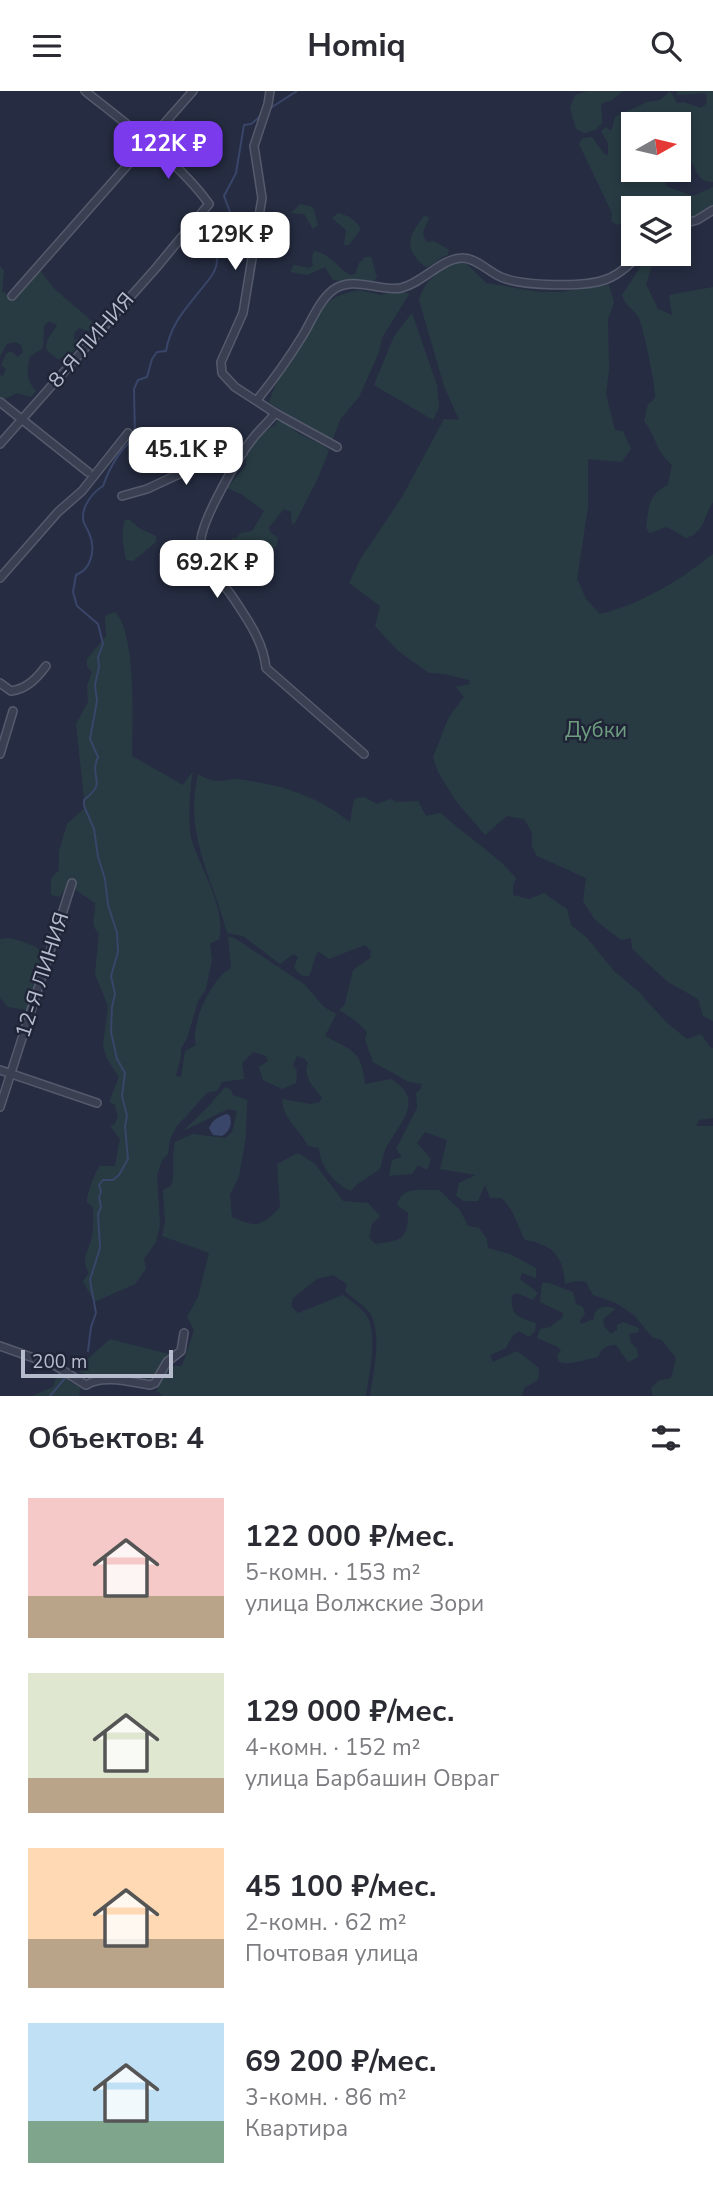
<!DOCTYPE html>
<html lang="ru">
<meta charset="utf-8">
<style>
body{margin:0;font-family:"Nunito Sans",sans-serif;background:#f2f2f3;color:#2b2b33;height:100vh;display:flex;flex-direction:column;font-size:26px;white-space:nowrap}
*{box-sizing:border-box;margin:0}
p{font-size:23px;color:#7c7c81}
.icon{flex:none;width:38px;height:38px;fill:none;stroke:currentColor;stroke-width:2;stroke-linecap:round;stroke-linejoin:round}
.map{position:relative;height:1305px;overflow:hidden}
.sheet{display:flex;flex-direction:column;background:#fff;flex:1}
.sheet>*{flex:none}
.needle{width:46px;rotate:82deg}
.fabs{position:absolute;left:621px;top:21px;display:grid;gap:14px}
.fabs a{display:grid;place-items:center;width:70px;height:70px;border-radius:0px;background:#fff;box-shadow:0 4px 10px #0003;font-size:35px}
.scale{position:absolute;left:21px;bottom:18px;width:152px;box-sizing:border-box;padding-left:7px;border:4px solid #b7bccc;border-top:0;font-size:19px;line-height:24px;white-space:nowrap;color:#b7bccc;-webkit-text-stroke:5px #1f2537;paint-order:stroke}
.price{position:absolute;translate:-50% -60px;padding:0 16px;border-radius:14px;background:#fff;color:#222;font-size:23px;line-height:46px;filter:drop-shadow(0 2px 4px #0008)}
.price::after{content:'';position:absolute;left:50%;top:42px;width:21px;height:16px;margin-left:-10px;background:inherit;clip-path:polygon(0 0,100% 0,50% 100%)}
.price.current{background:#7c3aed;color:#fff}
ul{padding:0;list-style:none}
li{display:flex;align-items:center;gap:21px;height:175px;padding:0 28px}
li span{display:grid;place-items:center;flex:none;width:196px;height:140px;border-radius:0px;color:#555}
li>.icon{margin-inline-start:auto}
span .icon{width:84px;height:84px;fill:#fffc;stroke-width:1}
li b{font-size:30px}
h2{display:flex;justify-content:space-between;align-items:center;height:84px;padding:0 28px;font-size:30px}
header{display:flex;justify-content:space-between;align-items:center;height:91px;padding:0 28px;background:#fff;font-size:32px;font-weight:700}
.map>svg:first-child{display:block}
.green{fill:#283b43}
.water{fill:#394569}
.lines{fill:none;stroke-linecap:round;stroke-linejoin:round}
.stream{stroke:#394569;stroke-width:2}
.minor-casing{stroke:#555b6c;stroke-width:10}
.minor{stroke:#3a4052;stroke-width:7}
.labels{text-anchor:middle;stroke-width:5;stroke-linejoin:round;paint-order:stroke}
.street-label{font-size:21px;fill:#b7bccc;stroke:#1f2537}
.park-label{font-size:21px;fill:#6e9d80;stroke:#1f2537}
</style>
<header><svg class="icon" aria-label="menu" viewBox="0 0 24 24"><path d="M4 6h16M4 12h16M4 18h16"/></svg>Homiq<svg class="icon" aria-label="search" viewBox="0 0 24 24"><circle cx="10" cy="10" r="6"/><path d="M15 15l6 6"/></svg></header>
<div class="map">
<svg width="713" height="1305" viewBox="0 0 713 1305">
<rect width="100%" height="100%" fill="#262d42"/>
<!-- green -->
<path class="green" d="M587 0H623L612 9 601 13 602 32 595 39 584 42 576 38 570 17 575 4Z
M670 0 677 12 684 11 701 17 706 13 707 4 705 2 677 4V0H713V91C698 91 698 82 691 70L679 69V33H634V79H663L662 87 668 96 693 105 713 96V115L699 127 679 134V117H634L633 128 617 134 611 130 612 122 579 53 583 47 592 46 604 63 608 64V52L601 40 606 36 611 40 615 26 647 11 660 9Z
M300 113 313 116 318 134 313 138 304 123 291 122Z
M338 122C347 124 356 129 361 138L349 154H344L346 139 332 127Z
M424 125 429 126C426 137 419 141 427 151L434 150 449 159 448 164C438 166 435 175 425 176 404 158 407 147 424 125Z
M314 160C330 162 337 177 350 184L355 183 359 172 365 166H371L377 186 373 191 366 193 333 189 325 176 307 184 290 181 294 174 309 177 313 174 312 167Z
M649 163H656L646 193 658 218 672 224 669 204 713 196V411C703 427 705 441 686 447L667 436 649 442 646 436C649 417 648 403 668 394L672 374C654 358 657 346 644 330 646 325 646 318 648 314 651 309 653 311 655 305 657 300 642 230 638 225 631 215 627 218 622 204Z
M463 169 486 192 540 201H560L609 194 614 211 608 228 609 278 606 303 615 339 623 340 631 358 622 371 588 368V416L577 488 586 508 600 523C642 513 680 489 713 463V930L703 925 698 908 668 891 632 858 631 847 621 849 595 829 583 810 586 787 537 765 532 756V742L524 728 507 725 485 744 456 710 438 681 433 666 449 626 464 606 456 596 470 593 469 589 445 583 429 582 398 560 375 535 380 515 349 492 361 467 402 406 444 328 459 329 444 295 419 209C425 187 443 177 463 169Z
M0 175 4 180 2 200 8 204 16 202 30 179 39 178C45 185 50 194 57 200 66 209 91 227 95 235L92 241 79 237 74 242V249L86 245C79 255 70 267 57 268L46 258 47 250 57 234 49 230 44 235 43 257 30 265C27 279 25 288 36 300L31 306 17 302 5 308 0 307V284L3 285 6 278 1 274 6 263 10 260 18 266 23 261 21 254 16 251 7 253 0 265Z
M359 199 381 204 398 199 409 203 382 247 379 261 359 306 341 327 332 350 269 312C277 285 310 224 333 208 340 203 350 201 359 199Z
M412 222 437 294 439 316 433 329 374 294 394 245Z
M276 330 287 332C297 346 316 348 329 359L317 389 295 432 292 434 291 421 284 418 269 436 270 441 278 447 276 456 263 464 257 484 246 478 245 473 231 451 232 447H236L241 442 252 440 264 420 241 403 227 397 246 374C244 359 262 340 276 334Z
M125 429H130L139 437 156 445V451L133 470 126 469C123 455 121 442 125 429Z
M115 521C137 543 132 632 132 665L183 694 193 680C190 695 187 736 192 750 201 778 227 820 219 848L210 853 212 869 206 898 198 910 187 947 181 958V965L176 985 181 986 185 960 196 954C190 933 212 887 231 877L228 845 236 848 304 893 324 916 336 923 325 945C353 960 361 959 365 993L391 988C426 1009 400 1031 387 1055 383 1062 382 1070 380 1078L356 1094 351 1100C334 1093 320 1075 319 1057L308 1055C300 1038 283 1029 282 1008L311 1013 319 1011 322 1007C315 996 302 987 308 972L305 968 297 965 293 974 297 980 296 992 282 998 263 989 259 976 268 970 266 965 253 961 242 972 244 988 222 991 217 1000 208 1001 177 1035 170 1048 168 1063 162 1069 157 1085 160 1134 156 1151 144 1168 146 1178 135 1193 94 1211 83 1190 89 1182C80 1168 89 1160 92 1145 94 1136 93 1126 93 1116L87 1111C87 1103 95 1080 100 1075H115L120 1048 110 1035 115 1033 118 1026 115 1014 109 1011 119 986 107 968 103 955 108 915 95 883 99 842C88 833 97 824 95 812L73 797H67L59 806 51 804V788L59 779V760L67 733 85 717 76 633 88 611 87 595 92 581 87 575V568L106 545 105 525Z
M198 683C221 697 223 685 245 689 287 696 316 705 350 731L354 708 364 706 377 713 390 708 397 711 418 710 426 725 440 722 501 771 516 787 513 794V804L529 808 544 802 567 818 571 834 587 847 615 881 638 900 666 931 687 948 701 943 710 956 713 957V1027L699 1029 696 1035H713V1305H653L651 1297 658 1290 671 1287 676 1267 662 1249 652 1246 634 1224 616 1212 593 1204 586 1191 575 1190 565 1193C563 1164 553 1154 525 1149 518 1136 513 1116 501 1107H490L485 1094 478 1110H464L456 1105 459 1092 476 1084 440 1078 447 1049 425 1041 417 1052 431 1068 427 1079 418 1074 412 1083 389 1085 392 1069 402 1066 396 1058 417 1017 416 1002 420 999 422 993 409 991 373 971 365 949 367 941 356 930 339 919 345 913 353 879 370 867 371 860 365 854 329 868 318 860C313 869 313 877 309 885 301 886 298 882 294 876L298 866 293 863 280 873 243 845 227 842C212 784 184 745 198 683Z
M9 847C21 850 36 853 43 863L34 888 33 905 27 919 8 916 0 907V848Z
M225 996 231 999 233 1004 247 1009 246 1045 239 1085 230 1104 232 1126C257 1137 261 1136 280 1116L277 1073 298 1062 315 1073 343 1110 368 1112 380 1125 372 1133 369 1146 375 1153C401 1150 408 1148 408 1122L397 1114C403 1093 422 1100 439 1099L460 1119 468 1135 479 1137 487 1148 488 1157 510 1163 536 1177V1187L522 1182 520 1188 538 1202 533 1209 517 1202 512 1205C510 1225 519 1227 536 1232L535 1240 529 1246 519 1240 513 1244 506 1257 490 1264 493 1271 517 1260 539 1277 538 1289 524 1297 522 1305H370C373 1280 383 1245 370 1222 364 1214 352 1207 345 1200L347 1193 333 1184 317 1188 293 1207 291 1215 298 1222 343 1204C351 1210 359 1215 365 1222 379 1241 369 1283 366 1305H163L157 1300C162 1284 162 1273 182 1275L194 1239 187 1226 198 1206 209 1162 162 1145 165 1131 163 1099 171 1095C176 1081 171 1066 175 1051L193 1043 225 1047 232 1041 237 1020 228 1018 183 1040 208 1016Z
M542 1192H549L573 1201 576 1213 583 1216 585 1223 580 1229 581 1233 594 1228C593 1216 606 1213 615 1218L603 1228 604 1235 611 1243 617 1239V1234L623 1231 639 1237 638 1241 629 1243 631 1252 637 1258 638 1266 628 1271 616 1254C606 1254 602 1257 598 1266 585 1268 572 1275 559 1271L557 1264 561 1260 558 1256 537 1247 540 1238 550 1236 563 1226V1222L540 1211Z
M110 1248 169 1263 154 1286 148 1289 92 1285 80 1281 82 1273Z
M57 1284 68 1287 71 1292 79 1291 81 1297 79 1305H32L53 1296Z"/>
<!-- water -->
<path class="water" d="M227 1023 230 1025C232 1034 230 1040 222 1045L213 1044 209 1037C213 1028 218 1026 227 1023Z"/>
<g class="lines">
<!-- stream -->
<path class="stream" d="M269 18 297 0
M88 1260 91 1236 96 1222 90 1189 100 1157 98 1123 101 1116 99 1106 101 1101 99 1094 103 1089H113L119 1084 128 1068 125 1035 127 1025 122 1005 125 982 117 968 111 941 112 916 115 903 111 885 118 861 117 842 108 814 105 788 98 766 94 738 84 715V709C109 689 88 689 98 666L90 648 97 610 95 594 99 576 98 566 103 553 98 533 77 515 73 501 76 484C92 478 96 457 89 442 87 436 83 433 83 427 82 415 93 401 103 395 109 378 120 357 135 347L134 298 138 289 147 286 152 268 157 261 166 260C171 229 192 211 210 187 221 173 215 164 219 152 221 145 229 141 232 135L230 121 224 105 236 82 244 34 251 33 262 24
M50 1305 66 1286"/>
<defs>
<path id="minor" d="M270 0 268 13 254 55 262 107 243 222 221 271 222 282 235 296 275 322C269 331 261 337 254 346 240 363 197 435 201 455 206 474 221 490 232 505 247 528 263 549 266 577L364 663
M679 134 697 129 713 119
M12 205 193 0
M257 309C274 288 289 267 303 244 312 229 319 210 333 199 353 184 379 201 401 197 423 192 441 167 463 167 476 167 489 181 501 186 522 195 584 197 607 188 620 183 630 173 640 163
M0 311 88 381
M275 322 337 356
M0 353 156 177 209 113C180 72 125 32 85 0
M122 405 147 398 222 363 243 362
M0 487 58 421 82 400 128 342
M0 592 11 600C27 598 37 587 46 575
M0 663 13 620
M0 979 97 1012
M0 1016 72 792
M0 1255 56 1275 86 1294C103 1283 131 1291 150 1294L155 1292 167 1271 181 1260 184 1242"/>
</defs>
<!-- minor casing -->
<use href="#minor" class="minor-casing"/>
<!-- minor -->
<use href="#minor" class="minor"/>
</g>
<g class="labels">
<!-- street labels -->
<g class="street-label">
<text transform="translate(91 249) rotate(-49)" y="7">8-Я ЛИНИЯ</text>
<text transform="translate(42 884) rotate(-72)" y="7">12-Я ЛИНИЯ</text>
</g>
<!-- park labels -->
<g class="park-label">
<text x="596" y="646">Дубки</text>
</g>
</g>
</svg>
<div class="fabs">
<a><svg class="needle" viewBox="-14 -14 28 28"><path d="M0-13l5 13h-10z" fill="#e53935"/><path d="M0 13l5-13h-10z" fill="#7c7c81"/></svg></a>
<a><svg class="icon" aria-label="layers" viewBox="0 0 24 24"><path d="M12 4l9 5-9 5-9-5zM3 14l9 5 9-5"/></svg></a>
</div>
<div class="scale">200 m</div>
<b class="price current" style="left:168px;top:90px">122K ₽</b>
<b class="price" style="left:235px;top:181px">129K ₽</b>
<b class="price" style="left:186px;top:396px">45.1K ₽</b>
<b class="price" style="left:217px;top:509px">69.2K ₽</b>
</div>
<section class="sheet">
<h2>Объектов: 4<svg class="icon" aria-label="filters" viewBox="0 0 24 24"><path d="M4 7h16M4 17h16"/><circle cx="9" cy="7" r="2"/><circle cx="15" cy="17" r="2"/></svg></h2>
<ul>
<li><span style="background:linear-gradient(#f6c9c9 70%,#b9a48a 0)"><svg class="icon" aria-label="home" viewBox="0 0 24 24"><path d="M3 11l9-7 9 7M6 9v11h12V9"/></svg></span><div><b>122 000 ₽/мес.</b><p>5-комн. · 153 m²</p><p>улица Волжские Зори</p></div></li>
<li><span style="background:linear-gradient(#dfe7d0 75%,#b9a48a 0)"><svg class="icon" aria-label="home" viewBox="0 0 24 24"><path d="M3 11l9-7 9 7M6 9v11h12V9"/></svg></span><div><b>129 000 ₽/мес.</b><p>4-комн. · 152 m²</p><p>улица Барбашин Овраг</p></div></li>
<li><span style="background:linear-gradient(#ffd9b3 65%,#b9a48a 0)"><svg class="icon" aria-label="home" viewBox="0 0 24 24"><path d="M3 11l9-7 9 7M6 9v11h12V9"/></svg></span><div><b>45 100 ₽/мес.</b><p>2-комн. · 62 m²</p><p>Почтовая улица</p></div></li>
<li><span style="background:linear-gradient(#bfe0f5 70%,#7fa58c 0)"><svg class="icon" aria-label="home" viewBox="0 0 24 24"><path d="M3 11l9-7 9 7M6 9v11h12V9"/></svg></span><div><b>69 200 ₽/мес.</b><p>3-комн. · 86 m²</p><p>Квартира</p></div></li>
</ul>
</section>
